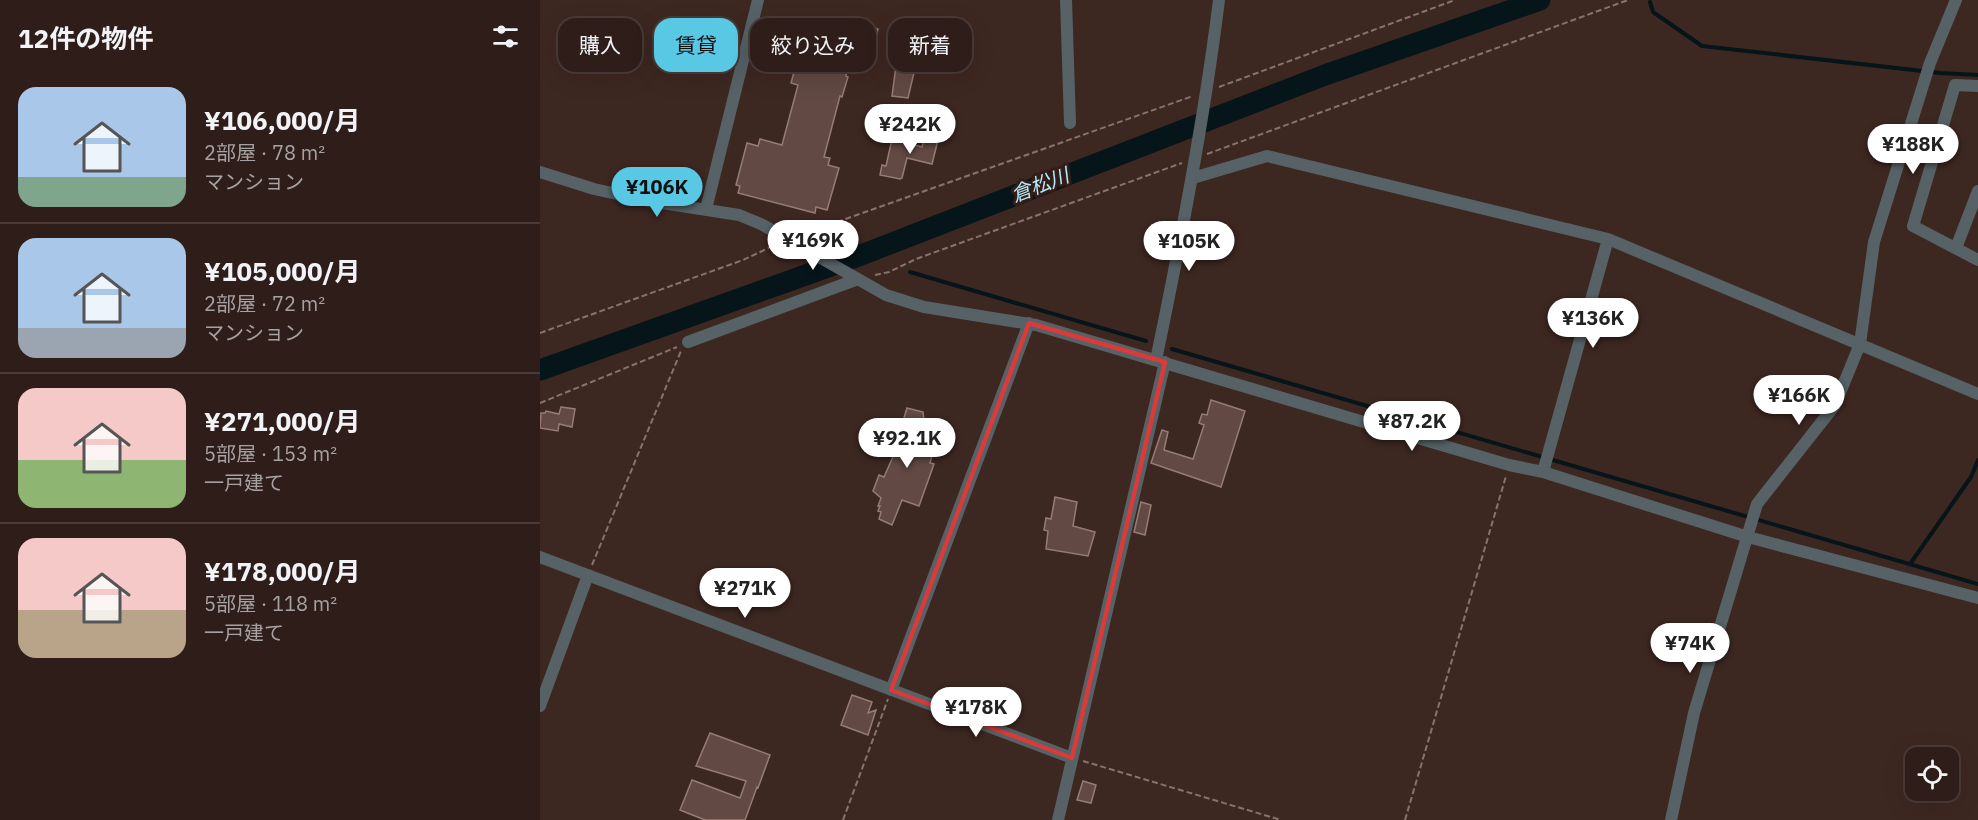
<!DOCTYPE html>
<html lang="ja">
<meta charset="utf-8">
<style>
body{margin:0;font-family:"IBM Plex Sans","Noto Sans JP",sans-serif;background:#3a2a26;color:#f1f3f6;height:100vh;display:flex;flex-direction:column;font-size:22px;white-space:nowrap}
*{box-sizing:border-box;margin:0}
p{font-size:20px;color:#a7a2a2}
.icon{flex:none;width:33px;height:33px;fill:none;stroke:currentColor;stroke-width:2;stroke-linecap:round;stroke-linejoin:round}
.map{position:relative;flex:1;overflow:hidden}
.sheet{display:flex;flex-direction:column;background:#2e1d19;width:540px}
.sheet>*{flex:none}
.top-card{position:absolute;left:18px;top:18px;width:570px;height:54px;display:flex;gap:12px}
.buttons{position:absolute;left:1365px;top:747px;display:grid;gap:12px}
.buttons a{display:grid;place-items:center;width:54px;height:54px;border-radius:12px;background:#2e1d19;box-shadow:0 6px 24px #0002,0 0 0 2px #493b38;font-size:30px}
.price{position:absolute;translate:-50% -51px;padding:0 14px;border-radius:21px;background:#fff;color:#222;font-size:20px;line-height:39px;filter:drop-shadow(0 2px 3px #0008)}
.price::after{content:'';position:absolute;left:50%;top:36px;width:18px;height:14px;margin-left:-9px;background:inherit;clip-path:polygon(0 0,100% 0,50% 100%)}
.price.current{background:#58c8e4;color:#111}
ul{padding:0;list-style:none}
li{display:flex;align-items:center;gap:18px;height:150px;padding:0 18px}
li+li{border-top:2px solid #493b38}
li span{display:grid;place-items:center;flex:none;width:168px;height:120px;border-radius:18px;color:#555}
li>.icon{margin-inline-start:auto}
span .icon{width:72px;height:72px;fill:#fffc;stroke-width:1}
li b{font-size:26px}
h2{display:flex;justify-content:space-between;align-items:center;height:72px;padding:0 18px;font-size:26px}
.pill{padding:0 21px;border-radius:18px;background:#2e1d19;box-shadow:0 6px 24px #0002,0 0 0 2px #493b38;font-size:21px;line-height:54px}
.pill.current{background:#58c8e4;color:#111}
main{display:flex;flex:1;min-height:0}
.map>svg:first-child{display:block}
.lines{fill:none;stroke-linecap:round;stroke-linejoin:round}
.stream{stroke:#061519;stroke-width:4}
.river{stroke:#061519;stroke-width:21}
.building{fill:#624943;stroke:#977c75;stroke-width:1.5}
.path{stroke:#87736e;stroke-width:2;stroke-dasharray:6 3;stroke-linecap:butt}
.street{stroke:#566266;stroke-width:12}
.marked{fill:none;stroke:#d93b3a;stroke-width:4.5;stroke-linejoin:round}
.labels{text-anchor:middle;stroke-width:6;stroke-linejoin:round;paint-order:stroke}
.water-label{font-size:20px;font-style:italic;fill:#b5ebfa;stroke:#331d18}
</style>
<main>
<section class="sheet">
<h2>12件の物件<svg class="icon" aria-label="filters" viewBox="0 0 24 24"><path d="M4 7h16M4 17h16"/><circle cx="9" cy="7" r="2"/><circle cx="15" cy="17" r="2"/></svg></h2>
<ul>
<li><span style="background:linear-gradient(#a9c7e8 75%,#7fa58c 0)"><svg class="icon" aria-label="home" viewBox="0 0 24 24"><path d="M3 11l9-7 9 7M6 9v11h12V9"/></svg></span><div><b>¥106,000/月</b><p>2部屋 · 78 m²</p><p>マンション</p></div></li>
<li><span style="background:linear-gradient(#a9c7e8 75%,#9aa5b1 0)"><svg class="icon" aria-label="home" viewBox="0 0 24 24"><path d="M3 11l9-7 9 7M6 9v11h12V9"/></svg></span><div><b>¥105,000/月</b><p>2部屋 · 72 m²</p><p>マンション</p></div></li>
<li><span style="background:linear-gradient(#f6c9c9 60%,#8fb573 0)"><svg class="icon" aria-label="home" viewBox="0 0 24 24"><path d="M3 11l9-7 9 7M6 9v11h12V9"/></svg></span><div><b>¥271,000/月</b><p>5部屋 · 153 m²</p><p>一戸建て</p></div></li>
<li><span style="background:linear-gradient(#f6c9c9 60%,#b9a48a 0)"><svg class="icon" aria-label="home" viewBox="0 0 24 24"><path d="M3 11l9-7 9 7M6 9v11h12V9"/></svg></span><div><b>¥178,000/月</b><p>5部屋 · 118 m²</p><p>一戸建て</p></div></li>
</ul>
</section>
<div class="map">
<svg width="1438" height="820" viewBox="0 0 1438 820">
<rect width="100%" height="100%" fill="#3d2721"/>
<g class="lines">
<!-- stream -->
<path class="stream" d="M1110 2 1113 12 1162 46 1400 73 1438 75
M370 272 606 341
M632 349 1438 584
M1370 564 1431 477 1438 460"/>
<!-- river -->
<path class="river" d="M0 370 316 257 785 75 1000 0"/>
</g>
<!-- building -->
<path class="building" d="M277 17 323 29 324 25 338 29 332 54 313 49 306 76 308 77 302 97 300 96 284 157 290 158 288 165 299 168 287 210 276 207 275 213 198 193 200 186 196 185 207 143 218 146 220 139 242 145 258 85 251 83 257 61 264 63Z
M358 50 399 55 397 67 376 64 368 98 352 96Z
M387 129 400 132 392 164 367 158 362 178 360 179 340 175 342 165 346 166 352 139 382 147Z
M671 400 705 411 681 487 611 463 622 430 628 432 624 450 653 459 664 425 659 423 662 414 667 415Z
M21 407 35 409 32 427 19 424 18 431 0 428 1 413H5L6 411 19 414Z
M367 408 383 412 384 420 380 433 397 438 390 463 394 464 379 506 362 500 352 525 339 519 341 512 338 511 340 506H338L341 498 333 491 339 475 344 477 355 452 360 455 366 434 363 433 366 422 363 421Z
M515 497 537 502 533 526 555 532 548 556 506 549 508 531 504 530 506 518 511 519Z
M601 502 611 505 605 535 594 532Z
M312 695 332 702 328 713 336 710 328 735 301 725Z
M170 733 230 755 218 788 217 787 205 820H165L140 810 152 780 200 798 206 781 156 766Z
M543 781 556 785 551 803 537 800Z"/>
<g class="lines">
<!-- path -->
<path class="path" d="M679 87 915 0
M667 154 1088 0
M263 234 653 96
M335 275 349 272 376 259 642 163
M0 333 203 260 235 245
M0 403 137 347
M52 565 141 351
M543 761 741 820
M303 820 348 699
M865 820 966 476"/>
<!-- street -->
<path class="street" d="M526 0 530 123
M1438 86 1415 85 1373 226 1438 260
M0 172 54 189 109 201 199 215 221 224 346 295 384 307 496 325 969 465 1003 472 1208 537 1438 598
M653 178 727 156 1068 239 1438 394
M166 209 218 0
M1416 248 1438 191
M148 342 318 279
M616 360C641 240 664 121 679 0
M1003 472 1068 239
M0 557 532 758
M351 690 489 323
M0 706 48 575
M518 820 625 362
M1131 820 1154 713 1217 504 1295 405 1320 344 1334 242 1390 63 1416 0"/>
</g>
<!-- marked area -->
<path class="marked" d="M489 323 625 362 532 758 351 690Z"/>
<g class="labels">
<!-- water labels -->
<g class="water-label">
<text transform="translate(500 185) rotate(-21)" y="7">倉松川</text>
</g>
</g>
</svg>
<div class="buttons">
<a><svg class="icon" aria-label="locate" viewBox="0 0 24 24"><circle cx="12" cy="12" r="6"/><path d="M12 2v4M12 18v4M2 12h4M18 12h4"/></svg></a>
</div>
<b class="price" style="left:370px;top:155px">¥242K</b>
<b class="price" style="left:1373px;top:175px">¥188K</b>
<b class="price current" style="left:117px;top:218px">¥106K</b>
<b class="price" style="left:273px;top:271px">¥169K</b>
<b class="price" style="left:649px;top:272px">¥105K</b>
<b class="price" style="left:1053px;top:349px">¥136K</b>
<b class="price" style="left:1259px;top:426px">¥166K</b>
<b class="price" style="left:872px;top:452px">¥87.2K</b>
<b class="price" style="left:367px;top:469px">¥92.1K</b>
<b class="price" style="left:205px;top:619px">¥271K</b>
<b class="price" style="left:1150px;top:674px">¥74K</b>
<b class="price" style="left:436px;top:738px">¥178K</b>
<div class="top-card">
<a class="pill">購入</a>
<a class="pill current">賃貸</a>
<a class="pill">絞り込み</a>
<a class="pill">新着</a>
</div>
</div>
</main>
